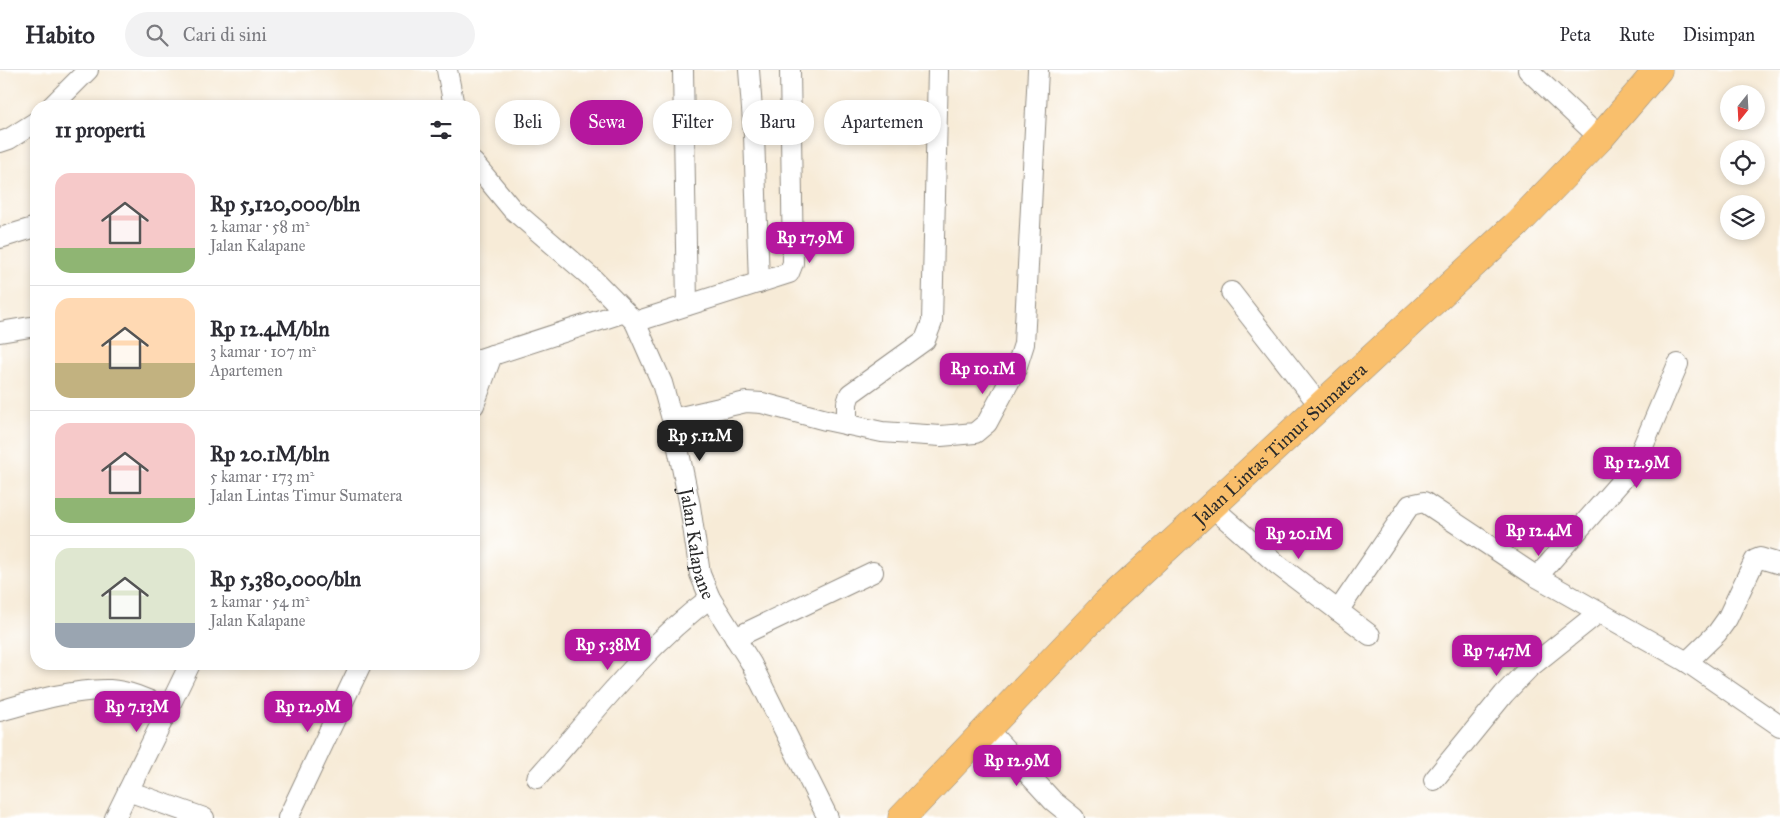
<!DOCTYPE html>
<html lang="id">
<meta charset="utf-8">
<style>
body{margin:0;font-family:"IM FELL Great Primer",serif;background:#f2f2f3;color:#2b2b33;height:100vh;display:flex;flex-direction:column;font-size:19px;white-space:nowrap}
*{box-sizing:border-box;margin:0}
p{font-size:16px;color:#7c7c81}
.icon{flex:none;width:28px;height:28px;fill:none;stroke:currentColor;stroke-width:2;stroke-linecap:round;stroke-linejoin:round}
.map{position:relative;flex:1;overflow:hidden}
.side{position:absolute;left:30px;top:30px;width:450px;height:570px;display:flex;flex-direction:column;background:#fff;border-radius:20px;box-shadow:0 2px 8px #0003}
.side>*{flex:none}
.top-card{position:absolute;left:495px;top:30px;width:475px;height:45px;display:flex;gap:10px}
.needle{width:32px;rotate:198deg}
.buttons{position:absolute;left:1720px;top:15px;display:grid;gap:10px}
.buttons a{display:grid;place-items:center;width:45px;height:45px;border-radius:50%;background:#fff;box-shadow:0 2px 8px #0003;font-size:25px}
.price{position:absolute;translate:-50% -42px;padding:0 11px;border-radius:10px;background:#b5179e;color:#fff;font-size:16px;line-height:32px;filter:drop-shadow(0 1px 2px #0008)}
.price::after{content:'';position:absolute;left:50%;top:30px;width:15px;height:11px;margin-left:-8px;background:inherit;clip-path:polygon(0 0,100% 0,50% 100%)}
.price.current{background:#222;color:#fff}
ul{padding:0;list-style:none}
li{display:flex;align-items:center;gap:15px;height:125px;padding:0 25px}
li+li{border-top:1px solid #e1e1e2}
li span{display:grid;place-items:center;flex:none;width:140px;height:100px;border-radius:15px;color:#555}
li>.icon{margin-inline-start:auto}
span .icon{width:60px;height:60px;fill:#fffc;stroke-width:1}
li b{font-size:21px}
h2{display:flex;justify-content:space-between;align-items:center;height:60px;padding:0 25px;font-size:21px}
.chip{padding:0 18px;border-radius:22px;background:#fff;box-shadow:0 2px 8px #0003;font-size:18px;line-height:45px}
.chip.current{background:#b5179e;color:#fff}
header{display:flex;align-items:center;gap:30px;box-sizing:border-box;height:70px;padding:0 25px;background:#fff;border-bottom:1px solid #e1e1e2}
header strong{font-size:24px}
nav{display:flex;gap:28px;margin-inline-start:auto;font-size:18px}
.search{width:350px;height:45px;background:#f2f2f3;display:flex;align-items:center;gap:12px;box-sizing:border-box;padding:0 18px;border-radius:28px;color:#7c7c81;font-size:19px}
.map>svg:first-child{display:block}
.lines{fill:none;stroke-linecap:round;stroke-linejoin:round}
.minor-casing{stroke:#918b81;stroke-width:22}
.highway-casing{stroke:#918b81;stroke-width:29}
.minor{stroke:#fff;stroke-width:20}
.highway{stroke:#f9bf6c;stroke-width:28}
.labels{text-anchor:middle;stroke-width:4.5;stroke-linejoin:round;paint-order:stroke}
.street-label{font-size:19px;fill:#2b2b2b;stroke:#fff}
</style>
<header>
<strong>Habito</strong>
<div class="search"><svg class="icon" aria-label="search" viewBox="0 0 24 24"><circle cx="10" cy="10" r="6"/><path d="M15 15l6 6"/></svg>Cari di sini</div>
<nav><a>Peta</a><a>Rute</a><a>Disimpan</a></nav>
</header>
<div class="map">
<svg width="1780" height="748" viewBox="0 0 1780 748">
<rect width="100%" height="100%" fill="#fff"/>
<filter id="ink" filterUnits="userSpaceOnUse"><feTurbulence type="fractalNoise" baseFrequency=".02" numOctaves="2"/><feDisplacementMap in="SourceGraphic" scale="10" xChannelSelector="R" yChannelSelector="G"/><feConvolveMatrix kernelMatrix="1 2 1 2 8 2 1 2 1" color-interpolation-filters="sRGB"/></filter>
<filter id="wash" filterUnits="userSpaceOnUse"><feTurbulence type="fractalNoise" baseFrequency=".0096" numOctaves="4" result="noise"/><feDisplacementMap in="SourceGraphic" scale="20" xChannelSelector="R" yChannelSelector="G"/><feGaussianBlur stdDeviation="1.12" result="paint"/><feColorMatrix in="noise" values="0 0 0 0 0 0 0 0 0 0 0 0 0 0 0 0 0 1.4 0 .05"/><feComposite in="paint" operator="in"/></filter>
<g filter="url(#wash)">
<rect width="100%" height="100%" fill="#f7ebd7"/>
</g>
<g filter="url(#ink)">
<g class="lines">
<defs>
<g id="minor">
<path d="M447 0 454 36"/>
<path d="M683 0 687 235"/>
<path d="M749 0 754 65 759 213"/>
<path d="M1528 0 1600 68"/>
<path d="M52 36 88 0"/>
<path d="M0 72 9 69 36 52"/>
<path id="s1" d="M474 93 512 139 592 208 635 252 662 313 672 349 690 436 700 504 710 528 751 593 828 748"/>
<path d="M0 168 36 157"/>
<path d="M1231 222 1320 336"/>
<path d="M635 252 789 203 793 193 790 0"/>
<path d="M0 262 36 256"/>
<path d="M474 291 625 242"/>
<path d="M474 335 492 285"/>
<path d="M672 349 746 332 762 333 826 350 882 362 941 366 975 363 987 353 1016 299 1024 274 1038 0"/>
<path d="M847 355V333L850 324 925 270 932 252 938 0"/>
<path d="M1211 436 1278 495 1370 565"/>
<path d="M1537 507 1631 400 1638 388 1678 294"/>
<path d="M1338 541 1410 435 1424 432 1537 507 1687 592 1780 656"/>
<path d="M735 568 873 502"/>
<path d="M1687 592 1717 563 1727 549 1755 490 1760 488 1780 494"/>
<path d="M0 641C34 631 73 619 110 620 130 621 150 631 168 639"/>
<path d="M986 658 1053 731 1074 748"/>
<path d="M537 708C592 646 644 577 710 528"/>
<path d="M1434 710 1504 624 1529 598 1598 543"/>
<path d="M128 721 204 748"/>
<path d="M115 748 190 594"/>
<path d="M288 748 361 594"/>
</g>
<g id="highway">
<path id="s2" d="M902 748 1105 535 1517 154 1600 68 1658 0"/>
</g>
</defs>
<!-- minor casing -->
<use href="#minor" class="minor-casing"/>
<!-- highway casing -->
<use href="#highway" class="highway-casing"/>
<!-- minor -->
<use href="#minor" class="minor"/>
<!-- highway -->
<use href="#highway" class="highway"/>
</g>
</g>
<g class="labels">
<!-- street labels -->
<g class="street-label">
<text dy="7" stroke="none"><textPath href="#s2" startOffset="532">Jalan Lintas Timur Sumatera</textPath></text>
<text dy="7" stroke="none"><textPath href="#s1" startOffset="458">Jalan Kalapane</textPath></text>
</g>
</g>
</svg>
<div class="buttons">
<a><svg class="needle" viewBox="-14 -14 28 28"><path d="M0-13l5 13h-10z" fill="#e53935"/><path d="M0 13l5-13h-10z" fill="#7c7c81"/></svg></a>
<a><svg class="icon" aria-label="locate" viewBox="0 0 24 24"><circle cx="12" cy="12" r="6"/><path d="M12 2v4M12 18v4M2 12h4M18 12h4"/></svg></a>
<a><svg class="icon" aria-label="layers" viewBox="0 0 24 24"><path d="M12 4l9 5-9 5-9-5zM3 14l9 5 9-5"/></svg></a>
</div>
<b class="price" style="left:810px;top:194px">Rp 17.9M</b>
<b class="price" style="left:983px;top:325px">Rp 10.1M</b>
<b class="price current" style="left:700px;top:392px">Rp 5.12M</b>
<b class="price" style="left:1637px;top:419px">Rp 12.9M</b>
<b class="price" style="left:1539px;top:487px">Rp 12.4M</b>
<b class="price" style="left:1299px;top:490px">Rp 20.1M</b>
<b class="price" style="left:608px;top:601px">Rp 5.38M</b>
<b class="price" style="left:1497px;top:607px">Rp 7.47M</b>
<b class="price" style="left:137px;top:663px">Rp 7.13M</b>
<b class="price" style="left:308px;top:663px">Rp 12.9M</b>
<b class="price" style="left:1017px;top:717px">Rp 12.9M</b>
<div class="top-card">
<a class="chip">Beli</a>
<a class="chip current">Sewa</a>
<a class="chip">Filter</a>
<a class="chip">Baru</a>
<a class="chip">Apartemen</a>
</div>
<section class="side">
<h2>11 properti<svg class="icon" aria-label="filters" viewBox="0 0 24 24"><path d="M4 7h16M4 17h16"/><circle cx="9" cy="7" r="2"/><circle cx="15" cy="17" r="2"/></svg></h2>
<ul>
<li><span style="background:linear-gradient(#f6c9c9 75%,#8fb573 0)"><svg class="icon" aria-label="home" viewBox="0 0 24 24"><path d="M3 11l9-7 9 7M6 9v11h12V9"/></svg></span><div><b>Rp 5,120,000/bln</b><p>2 kamar · 58 m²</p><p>Jalan Kalapane</p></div></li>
<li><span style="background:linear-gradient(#ffd9b3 65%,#c2b280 0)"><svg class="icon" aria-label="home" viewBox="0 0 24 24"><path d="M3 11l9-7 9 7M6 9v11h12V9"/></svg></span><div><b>Rp 12.4M/bln</b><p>3 kamar · 107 m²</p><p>Apartemen</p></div></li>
<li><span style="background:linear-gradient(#f6c9c9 75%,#8fb573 0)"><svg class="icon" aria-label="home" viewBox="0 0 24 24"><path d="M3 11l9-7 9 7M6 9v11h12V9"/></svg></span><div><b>Rp 20.1M/bln</b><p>5 kamar · 173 m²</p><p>Jalan Lintas Timur Sumatera</p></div></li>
<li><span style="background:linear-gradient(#dfe7d0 75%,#9aa5b1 0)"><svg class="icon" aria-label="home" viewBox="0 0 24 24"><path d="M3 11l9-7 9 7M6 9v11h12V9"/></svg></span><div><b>Rp 5,380,000/bln</b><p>2 kamar · 54 m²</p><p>Jalan Kalapane</p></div></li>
</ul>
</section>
</div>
